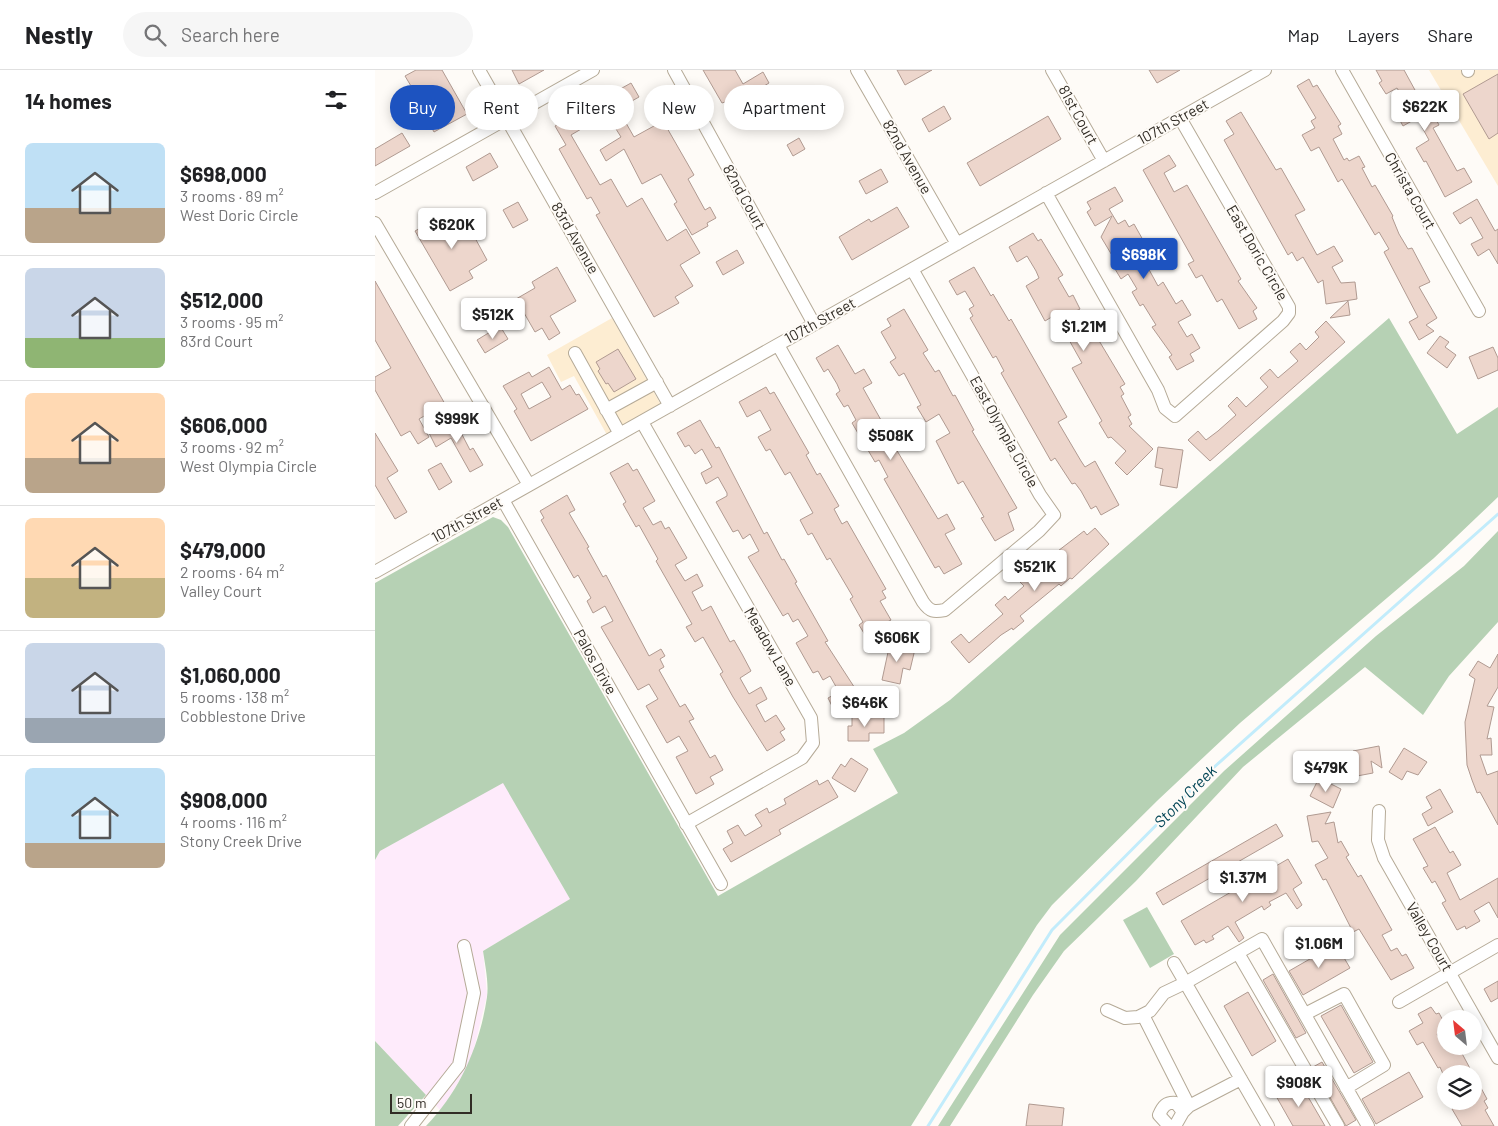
<!DOCTYPE html>
<meta charset="utf-8">
<style>
body{margin:0;font-family:Barlow,sans-serif;background:#f6f6f6;color:#202124;height:100vh;display:flex;flex-direction:column;font-size:19px;white-space:nowrap}
*{box-sizing:border-box;margin:0}
p{font-size:16px;color:#757577}
.icon{flex:none;width:28px;height:28px;fill:none;stroke:currentColor;stroke-width:2;stroke-linecap:round;stroke-linejoin:round}
.map{position:relative;flex:1;overflow:hidden}
.details{display:flex;flex-direction:column;background:#fff;width:375px}
.details>*{flex:none}
.banner{position:absolute;left:15px;top:15px;width:475px;height:45px;display:flex;gap:10px}
.needle{width:32px;rotate:332deg}
.buttons{position:absolute;left:1062px;top:940px;display:grid;gap:10px}
.buttons a{display:grid;place-items:center;width:45px;height:45px;border-radius:50%;background:#fff;box-shadow:0 2px 12px #0003;font-size:25px}
.scale{position:absolute;left:15px;bottom:12px;width:82px;box-sizing:border-box;padding-left:5px;border:2px solid #312c25;border-top:0;font-size:14px;line-height:18px;white-space:nowrap;color:#312c25;-webkit-text-stroke:4px #fefbf7;paint-order:stroke}
.price{position:absolute;translate:-50% -42px;padding:0 11px;border-radius:5px;background:#fff;color:#222;font-size:16px;line-height:32px;filter:drop-shadow(0 1px 2px #0008)}
.price::after{content:'';position:absolute;left:50%;top:30px;width:15px;height:11px;margin-left:-8px;background:inherit;clip-path:polygon(0 0,100% 0,50% 100%)}
.price.current{background:#1d53c0;color:#fff}
ul{padding:0;list-style:none}
li{display:flex;align-items:center;gap:15px;height:125px;padding:0 25px}
li+li{border-top:1px solid #e0e0e0}
li span{display:grid;place-items:center;flex:none;width:140px;height:100px;border-radius:8px;color:#555}
li>.icon{margin-inline-start:auto}
span .icon{width:60px;height:60px;fill:#fffc;stroke-width:1}
li b{font-size:21px}
h2{display:flex;justify-content:space-between;align-items:center;height:60px;padding:0 25px;font-size:21px}
.pill{padding:0 18px;border-radius:22px;background:#fff;box-shadow:0 2px 12px #0003;font-size:18px;line-height:45px}
.pill.current{background:#1d53c0;color:#fff}
header{display:flex;align-items:center;gap:30px;box-sizing:border-box;height:70px;padding:0 25px;background:#fff;border-bottom:1px solid #e0e0e0}
header strong{font-size:24px}
nav{display:flex;gap:28px;margin-inline-start:auto;font-size:18px}
.search{width:350px;height:45px;background:#f6f6f6;display:flex;align-items:center;gap:12px;box-sizing:border-box;padding:0 18px;border-radius:28px;color:#757577;font-size:19px}
main{display:flex;flex:1;min-height:0}
.map>svg:first-child{display:block}
.built{fill:#fdedd2}
.industrial{fill:#feebfb}
.green{fill:#b6d1b4}
.lines{fill:none;stroke-linecap:round;stroke-linejoin:round}
.stream{stroke:#c2ecfb;stroke-width:3}
.building{fill:#edd6cc;stroke:#b09a91;fill-rule:evenodd}
.minor-casing{stroke:#b5aa97;stroke-width:14}
.minor{stroke:#fff;stroke-width:12}
.labels{text-anchor:middle;stroke-width:4;stroke-linejoin:round;paint-order:stroke}
.street-label{font-size:15px;fill:#312c25;stroke:#fefbf7}
.water-label{font-size:16px;font-style:italic;fill:#034556;stroke:#fefbf7}
</style>
<header>
<strong>Nestly</strong>
<div class="search"><svg class="icon" aria-label="search" viewBox="0 0 24 24"><circle cx="10" cy="10" r="6"/><path d="M15 15l6 6"/></svg>Search here</div>
<nav><a>Map</a><a>Layers</a><a>Share</a></nav>
</header>
<main>
<section class="details">
<h2>14 homes<svg class="icon" aria-label="filters" viewBox="0 0 24 24"><path d="M4 7h16M4 17h16"/><circle cx="9" cy="7" r="2"/><circle cx="15" cy="17" r="2"/></svg></h2>
<ul>
<li><span style="background:linear-gradient(#bfe0f5 65%,#b9a48a 0)"><svg class="icon" aria-label="home" viewBox="0 0 24 24"><path d="M3 11l9-7 9 7M6 9v11h12V9"/></svg></span><div><b>$698,000</b><p>3 rooms · 89 m²</p><p>West Doric Circle</p></div></li>
<li><span style="background:linear-gradient(#c9d6e8 70%,#8fb573 0)"><svg class="icon" aria-label="home" viewBox="0 0 24 24"><path d="M3 11l9-7 9 7M6 9v11h12V9"/></svg></span><div><b>$512,000</b><p>3 rooms · 95 m²</p><p>83rd Court</p></div></li>
<li><span style="background:linear-gradient(#ffd9b3 65%,#b9a48a 0)"><svg class="icon" aria-label="home" viewBox="0 0 24 24"><path d="M3 11l9-7 9 7M6 9v11h12V9"/></svg></span><div><b>$606,000</b><p>3 rooms · 92 m²</p><p>West Olympia Circle</p></div></li>
<li><span style="background:linear-gradient(#ffd9b3 60%,#c2b280 0)"><svg class="icon" aria-label="home" viewBox="0 0 24 24"><path d="M3 11l9-7 9 7M6 9v11h12V9"/></svg></span><div><b>$479,000</b><p>2 rooms · 64 m²</p><p>Valley Court</p></div></li>
<li><span style="background:linear-gradient(#c9d6e8 75%,#9aa5b1 0)"><svg class="icon" aria-label="home" viewBox="0 0 24 24"><path d="M3 11l9-7 9 7M6 9v11h12V9"/></svg></span><div><b>$1,060,000</b><p>5 rooms · 138 m²</p><p>Cobblestone Drive</p></div></li>
<li><span style="background:linear-gradient(#bfe0f5 75%,#b9a48a 0)"><svg class="icon" aria-label="home" viewBox="0 0 24 24"><path d="M3 11l9-7 9 7M6 9v11h12V9"/></svg></span><div><b>$908,000</b><p>4 rooms · 116 m²</p><p>Stony Creek Drive</p></div></li>
</ul>
</section>
<div class="map">
<svg width="1123" height="1056" viewBox="0 0 1123 1056">
<rect width="100%" height="100%" fill="#fefbf7"/>
<!-- built -->
<path class="built" d="M1054 0H1123V116Z
M237 248 286 335 232 365 199 306 186 312 172 285Z"/>
<!-- industrial -->
<path class="industrial" d="M128 712 195 829 108 881 112 925 96 991 66 1041 0 971V790L5 781Z"/>
<!-- green -->
<path class="green" d="M1014 248 1082 364 1123 337V427L1059 488 865 653 783 730 677 835 662 855 536 1056H51C85 1021 105 975 112 927 114 912 110 895 108 881L195 829 128 713 5 781 0 790V513L118 447 126 450 133 457 343 826 523 723 498 679 529 663 575 630Z
M1123 461V552L1074 606 1048 645 990 597 868 697 761 811 689 881 658 925 575 1056H563L685 865 849 701 1001 566 1089 496Z
M772 837 799 884 775 898 748 850Z
M0 971 51 1025 23 1056H0Z"/>
<g class="lines">
<!-- stream -->
<path class="stream" d="M553 1056 677 860 837 699 1123 444"/>
</g>
<!-- building -->
<path class="building" d="M41 0H67L92 44 59 62 52 49 59 45 43 18 39 21 30 6Z
M137 0H169L144 14Z
M328 0H360L368 14 388 2 394 13 379 22 390 41 365 56 350 32 347 33Z
M522 0H557L530 15Z
M774 0H805L782 13Z
M1001 0H1029L1046 31 1050 29 1064 55 1058 58 1082 101 1089 98 1097 112 1070 127 1051 91 1049 92 1041 78 1054 70 1042 48 1028 56 1022 45 1034 38 1022 18 1011 24 1004 13 1007 11Z
M1123 4V63L1114 69 1088 24Z
M934 9 938 17 942 15 966 54 963 56 967 64 958 69 969 90 972 88 974 91 984 86 990 97 987 98 997 117 1000 115 1018 146 1017 147 1024 164 1033 179 1037 178 1055 212 1044 217 1062 248 1051 255 1059 261 1044 270 1034 252 1043 247 1009 182 1014 179 1004 162 1000 165 967 109 963 112 944 77 936 81 927 65 940 58 936 51 941 48 922 16Z
M256 13 264 27 239 41 231 27Z
M569 36 576 49 554 62 547 49Z
M205 42 213 55 196 65 225 115 236 109 252 137 267 128 292 171 311 159 325 183 305 195 318 216 300 227 304 233 279 247 221 145 225 143 216 127 212 129 184 79 191 75 180 56Z
M866 42 901 100 906 98 930 140 920 145 942 185 959 176 968 191 957 197 966 213 980 212 982 229 951 234 948 210 943 213 928 187 922 191 917 182 913 185 849 70 859 64 851 51Z
M673 46 686 69 605 116 592 93Z
M288 51 319 105 313 109 330 140 335 137 341 148 332 153 333 156 317 165 299 134 302 132 286 104 267 114 249 79 231 91 225 80 246 67 241 59 251 53 259 67Z
M27 63 35 76 0 96V79Z
M424 68 430 79 418 86 412 75Z
M115 83 123 97 98 111 91 97Z
M794 85 801 96 789 103 799 122 812 115 866 209 863 211 882 238 878 241 882 249 864 259 847 229 842 232 827 205 821 208 813 194 819 191 768 100Z
M506 99 513 112 491 124 484 111Z
M740 117 748 131 734 139 743 154 750 150 754 157 759 154 768 170 760 174 783 216 788 212 801 234 807 230 816 245 803 252 812 267 817 264 825 278 815 284 819 291 802 300 794 287 797 285 777 257 781 255 768 234 765 236 757 222 762 219 753 204 746 209 737 194 741 192 726 167 737 146 720 156 712 142 716 139 712 132Z
M1102 129 1120 161 1123 159V194L1114 179 1103 186 1096 174 1108 168 1096 147 1085 154 1078 143Z
M143 132 153 150 138 158 128 140Z
M522 137 534 157 477 190 464 167 494 149 496 152Z
M87 144 112 190 94 201 98 208 75 221 40 161 63 148 67 156Z
M658 163 663 171 666 169 688 205 683 208 694 227 698 225 705 239 701 241 710 256 714 254 750 314 745 317 749 324 746 326 756 345 753 347 757 354 754 356 778 379 752 405 740 393 751 381 736 367 733 368 724 353 727 351 697 298 707 293 680 245 670 251 651 216 664 208 661 201 652 186 642 192 634 177Z
M362 180 369 193 348 205 341 192Z
M182 197 201 231 175 246 185 263 174 270 167 258 160 262 141 229 160 218 157 212Z
M599 197 616 226 618 224 634 251 636 249 692 347 683 352 706 391 710 397 720 391 744 435 726 445 721 436 716 439 706 421 700 413 697 414 680 388 676 391 626 303 629 301 621 286 618 288 595 248 598 246 594 239 599 236 590 221 582 225 574 211Z
M0 211 70 334 44 349 54 367 43 374 35 361 26 366 0 320V307L16 298 0 270Z
M973 231 975 245 955 248Z
M529 239 553 280 548 283 560 302 564 300 578 326 580 325 599 360 597 361 642 438 633 443 639 460 620 471 606 448 609 447 588 411 583 414 561 371 575 363 564 344 551 352 542 337 546 335 529 303 524 306 515 292 521 288 506 262 516 256 512 249Z
M951 251 970 272 835 391 813 370 823 361 831 370 843 361 861 345 853 336 862 327 871 337 893 317 885 308 895 299 903 308 923 291 915 282 925 273 931 280 944 267 940 262Z
M125 256 133 269 110 283 102 270Z
M1065 266 1074 272 1070 277 1081 285 1072 298 1052 283Z
M463 275 480 304 489 299 497 313 488 318 511 359 520 354 529 368 518 374 563 449 572 444 580 459 570 464 587 494 569 504 564 496 560 498 509 409 513 407 504 390 500 392 477 353 481 350 473 335 469 337 461 324 465 321 462 314 453 299 449 302 441 288Z
M1118 277 1123 288V300L1103 309 1094 287Z
M243 279 261 309 239 322 233 313 231 314 223 301 225 299 221 292Z
M174 297 187 320 195 315 201 325 204 324 213 339 156 371 139 341 142 339 128 316 154 302 157 307ZM167 312 176 327 154 339 146 324Z
M391 317 395 324 399 322 434 383 431 385 442 405 445 403 464 436 459 439 467 454 472 451 511 519 507 521 511 528 505 531 516 550 505 556 513 570 498 578 484 555 488 552 475 529 478 527 455 488 452 490 437 463 433 465 425 450 438 443 415 402 410 405 395 379 391 381 383 367 396 360 385 340 372 347 364 332Z
M79 349 95 380 98 378 108 395 95 402 76 368 61 377 54 363Z
M325 350 341 378 344 377 389 464 392 462 407 490 409 489 422 512 420 513 453 571 450 572 485 626 459 640 453 628 464 622 455 606 448 610 443 601 438 603 430 589 421 573 433 566 423 549 418 552 413 543 408 546 373 487 384 481 375 464 368 469 363 460 358 462 350 448 341 432 352 426V423L343 407 331 414 326 403 337 397 327 379 320 384 314 375 310 377 302 363Z
M0 363 23 401 12 408 32 442 20 449 0 415Z
M783 377 808 380 802 418 785 415 788 399 780 397Z
M66 393 77 412 64 420 53 400Z
M253 393 258 401 262 399 280 431 268 438 278 455 286 451 290 459 294 457 312 488 300 495 310 511 322 504 328 516 317 522 327 541 336 536 355 572 359 570 367 584 376 601 365 608 374 624 386 617 392 629 381 635 390 652 401 645 410 659 405 662 410 670 392 681 358 627 345 604 348 602 328 567 320 572 311 557 317 554 281 491 283 489 264 455 261 457 248 434 251 432 235 403Z
M192 425 200 440 194 443 214 477 212 478 228 507 231 505 274 586 286 579 290 586 285 589 289 597 284 600 305 637 310 634 319 649 314 651 335 688 340 685 348 700 335 707 339 714 321 724 301 687 313 681 304 666 292 673 271 636 283 629 274 614 263 620 226 557 238 551 230 536 218 543 212 531 216 528 203 505 199 508 166 450 169 448 165 441Z
M720 458 734 474 697 509 695 508 686 516 684 514 645 546 649 551 638 560 637 558 626 565 594 593 576 572 586 564 594 573 628 544 620 535 630 526 633 530 649 516 645 512 658 501 666 511 687 493 679 484 709 461 712 465Z
M515 573 540 579 535 600 528 598 525 614 507 610Z
M1123 584V617L1112 636 1119 637 1112 669 1116 668 1117 685H1105L1112 705 1123 701V755L1105 722 1102 723 1097 710 1092 695 1090 652 1100 609 1094 605 1103 591 1115 598Z
M477 646H509V663H494V671H473V656H477Z
M1004 676 1007 698 996 691 998 703 982 706 978 681Z
M1029 678 1052 692 1043 705 1032 701 1027 710 1014 702Z
M476 688 493 699 480 722 457 708 466 694 470 697Z
M944 708 966 719 958 738 935 726Z
M442 710 444 715 453 710 463 727 404 760 406 764 356 792 348 779 358 773 352 761 363 755 370 766 387 756 380 745 392 738 394 743 411 734 409 729Z
M1065 719 1078 742 1053 756 1047 744 1057 738 1051 727Z
M956 742 950 754 959 752 963 773 966 771 974 785 971 787 983 807 986 805 1017 860 1007 865 1016 881 1022 878 1027 886 1031 884 1039 898 1016 910 984 859 978 862 951 809 948 810 940 795 953 788 943 771 937 772 932 746Z
M901 754 908 766 788 835 781 823Z
M1060 757 1075 783 1078 781 1086 795 1072 803 1085 830 1123 808V848L1114 832 1099 841 1105 851 1091 859 1090 856 1082 860 1067 833 1071 831 1060 811 1057 813 1048 798 1053 796 1038 769Z
M913 789 927 813 918 819 927 835 922 839 911 823 894 832 896 835 889 840 887 836 860 852 869 868 864 872 853 856 837 866 839 869 831 873 829 870 820 875 806 851Z
M961 874 975 898 928 925 914 901Z
M898 904 931 963 921 968 888 910Z
M1123 911V928L1116 932 1109 919Z
M873 922 901 971 877 986 849 936Z
M966 935 998 992 979 1003 946 946Z
M1056 937 1061 944 1064 943 1071 956 1062 964 1069 976H1083L1098 1004H1068L1065 997 1063 998 1048 972 1042 975 1034 961 1048 953 1043 944Z
M947 992 981 1050 971 1056 938 997Z
M1034 1002 1048 1027 1001 1054 987 1029Z
M1099 1005 1112 1029 1109 1031 1113 1038 1110 1040 1119 1056H1087L1077 1039 1086 1035 1084 1031H1099Z
M925 1013 950 1056H918L901 1026Z
M654 1034 689 1038 687 1056H651Z"/>
<g class="lines">
<defs>
<path id="minor" d="M104 0 295 336
M299 0 439 254
M482 0 582 174
M677 0 729 91
M967 0 1104 241
M1093 0V1
M0 123 218 0
M671 123 783 320 790 338 800 346 908 251 914 243V237L805 48
M0 153 154 415
M403 275 548 532C555 542 559 542 570 540L664 461 679 445 665 425 537 199
M200 283 245 364
M231 340 282 312
M267 352 436 648 438 673 427 688 311 754
M128 430 346 814
M0 502 890 0
M1004 741 1003 770 1009 788 1123 988
M863 883 963 1056
M799 893 893 1056
M1024 932 1123 875
M732 940 750 948 763 947 775 941 789 923 810 913 887 869 993 1056
M930 944 969 924 1009 995 971 1018
M768 945 814 1036
M36 1056 84 995 99 923 89 876
M794 1056 784 1045C788 1036 791 1032 801 1033L808 1042
M800 1056 808 1042 814 1036 866 1009"/>
</defs>
<!-- minor casing -->
<use href="#minor" class="minor-casing"/>
<!-- minor -->
<use href="#minor" class="minor"/>
</g>
<g class="labels">
<!-- street labels -->
<g class="street-label">
<text transform="translate(703 45) rotate(61)" y="5">81st Court</text>
<text transform="translate(798 52) rotate(-29)" y="5">107th Street</text>
<text transform="translate(532 87) rotate(60)" y="5">82nd Avenue</text>
<text transform="translate(1035 121) rotate(60)" y="5">Christa Court</text>
<text transform="translate(369 127) rotate(61)" y="5">82nd Court</text>
<text transform="translate(200 168) rotate(60)" y="5">83rd Avenue</text>
<text transform="translate(882 183) rotate(60)" y="5">East Doric Circle</text>
<text transform="translate(445 251) rotate(-29)" y="5">107th Street</text>
<text transform="translate(629 362) rotate(61)" y="5">East Olympia Circle</text>
<text transform="translate(92 450) rotate(-29)" y="5">107th Street</text>
<text transform="translate(395 577) rotate(60)" y="5">Meadow Lane</text>
<text transform="translate(220 592) rotate(61)" y="5">Palos Drive</text>
<text transform="translate(1054 867) rotate(60)" y="5">Valley Court</text>
</g>
<!-- water labels -->
<g class="water-label">
<text transform="translate(810 726) rotate(-45)" y="6">Stony Creek</text>
</g>
</g>
</svg>
<div class="buttons">
<a><svg class="needle" viewBox="-14 -14 28 28"><path d="M0-13l5 13h-10z" fill="#e53935"/><path d="M0 13l5-13h-10z" fill="#757577"/></svg></a>
<a><svg class="icon" aria-label="layers" viewBox="0 0 24 24"><path d="M12 4l9 5-9 5-9-5zM3 14l9 5 9-5"/></svg></a>
</div>
<div class="scale">50 m</div>
<b class="price" style="left:1050px;top:62px">$622K</b>
<b class="price" style="left:77px;top:180px">$620K</b>
<b class="price current" style="left:769px;top:210px">$698K</b>
<b class="price" style="left:118px;top:270px">$512K</b>
<b class="price" style="left:709px;top:282px">$1.21M</b>
<b class="price" style="left:82px;top:374px">$999K</b>
<b class="price" style="left:516px;top:391px">$508K</b>
<b class="price" style="left:660px;top:522px">$521K</b>
<b class="price" style="left:522px;top:593px">$606K</b>
<b class="price" style="left:490px;top:658px">$646K</b>
<b class="price" style="left:951px;top:723px">$479K</b>
<b class="price" style="left:868px;top:833px">$1.37M</b>
<b class="price" style="left:944px;top:899px">$1.06M</b>
<b class="price" style="left:924px;top:1038px">$908K</b>
<div class="banner">
<a class="pill current">Buy</a>
<a class="pill">Rent</a>
<a class="pill">Filters</a>
<a class="pill">New</a>
<a class="pill">Apartment</a>
</div>
</div>
</main>
